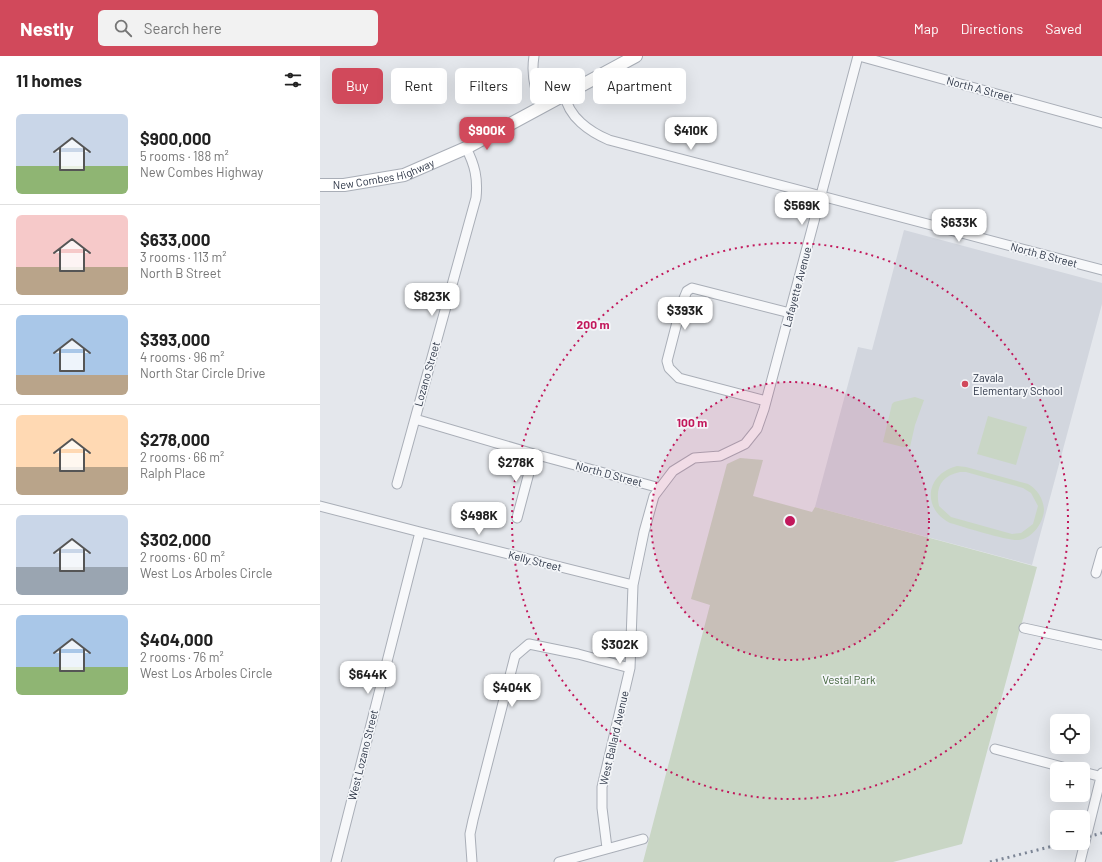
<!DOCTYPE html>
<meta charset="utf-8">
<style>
body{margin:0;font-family:Barlow,sans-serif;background:#f2f2f2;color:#222;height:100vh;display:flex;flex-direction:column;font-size:15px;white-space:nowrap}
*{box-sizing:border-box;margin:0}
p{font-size:13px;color:#767676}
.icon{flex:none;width:22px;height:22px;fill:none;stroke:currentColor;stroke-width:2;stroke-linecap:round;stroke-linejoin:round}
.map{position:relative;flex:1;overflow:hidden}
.drawer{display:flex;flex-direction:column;background:#fff;width:320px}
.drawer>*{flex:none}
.guide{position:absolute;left:12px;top:12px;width:380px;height:36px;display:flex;gap:8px}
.fabs{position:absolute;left:730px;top:658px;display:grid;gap:8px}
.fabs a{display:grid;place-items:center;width:40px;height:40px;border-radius:6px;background:#fff;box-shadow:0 4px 16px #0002;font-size:20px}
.price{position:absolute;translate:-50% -34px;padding:0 9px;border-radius:8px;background:#fff;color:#222;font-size:13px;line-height:26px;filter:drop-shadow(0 1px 2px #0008)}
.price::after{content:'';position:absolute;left:50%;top:24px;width:12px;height:9px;margin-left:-6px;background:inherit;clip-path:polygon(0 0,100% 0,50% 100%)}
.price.current{background:#d1495b;color:#fff}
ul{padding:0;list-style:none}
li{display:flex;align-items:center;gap:12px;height:100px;padding:0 16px}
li+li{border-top:1px solid #e0e0e0}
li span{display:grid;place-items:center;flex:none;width:112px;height:80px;border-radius:6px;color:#555}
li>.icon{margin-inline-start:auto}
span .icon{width:48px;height:48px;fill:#fffc;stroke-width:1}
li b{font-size:17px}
h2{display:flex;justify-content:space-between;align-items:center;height:48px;padding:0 16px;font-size:17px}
.pill{padding:0 14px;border-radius:6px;background:#fff;box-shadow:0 4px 16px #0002;font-size:14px;line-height:36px}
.pill.current{background:#d1495b;color:#fff}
header{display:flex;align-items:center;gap:24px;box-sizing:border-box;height:56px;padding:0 20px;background:#d1495b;color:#fff}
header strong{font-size:19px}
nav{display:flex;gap:22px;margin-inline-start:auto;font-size:14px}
.search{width:280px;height:36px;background:#f2f2f2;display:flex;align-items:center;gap:10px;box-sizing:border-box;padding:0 14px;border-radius:6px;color:#767676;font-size:15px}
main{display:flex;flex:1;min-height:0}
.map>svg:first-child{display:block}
.built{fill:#d2d6de}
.green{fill:#c9d6c5;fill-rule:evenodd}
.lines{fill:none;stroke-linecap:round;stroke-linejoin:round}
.street-casing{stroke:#a9aeb7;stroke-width:11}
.secondary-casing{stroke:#a9aeb7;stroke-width:14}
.street{stroke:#f7f8fa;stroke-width:9}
.secondary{stroke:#fff;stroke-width:12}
.rail{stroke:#7d8696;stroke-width:3;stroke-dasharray:2 4;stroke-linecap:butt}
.ring{fill:none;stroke:#c2185b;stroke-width:2;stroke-dasharray:2 4}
.poi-dot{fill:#d1495b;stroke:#f4f6f9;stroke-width:1.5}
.labels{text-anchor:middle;stroke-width:3.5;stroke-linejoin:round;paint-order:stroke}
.street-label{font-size:11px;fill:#2b3445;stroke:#f4f6f9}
.poi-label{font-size:11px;fill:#2b3445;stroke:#f4f6f9;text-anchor:start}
.park-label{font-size:11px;fill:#3f6138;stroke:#f4f6f9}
.centre{fill:#c2185b;stroke:#f4f6f9;stroke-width:2}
.ring-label{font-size:12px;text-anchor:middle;font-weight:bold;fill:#c2185b;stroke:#f4f6f9;stroke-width:3.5;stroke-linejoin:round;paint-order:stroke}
</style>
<header>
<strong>Nestly</strong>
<div class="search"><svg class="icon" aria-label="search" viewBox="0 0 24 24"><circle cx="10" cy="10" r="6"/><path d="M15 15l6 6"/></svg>Search here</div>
<nav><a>Map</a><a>Directions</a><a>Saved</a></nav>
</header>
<main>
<section class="drawer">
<h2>11 homes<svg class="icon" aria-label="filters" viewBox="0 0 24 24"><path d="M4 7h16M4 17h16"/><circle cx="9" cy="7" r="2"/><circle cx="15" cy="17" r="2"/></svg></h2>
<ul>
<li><span style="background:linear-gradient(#c9d6e8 65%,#8fb573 0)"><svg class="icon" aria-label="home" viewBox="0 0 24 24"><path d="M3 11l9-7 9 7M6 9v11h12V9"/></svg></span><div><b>$900,000</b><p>5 rooms · 188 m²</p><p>New Combes Highway</p></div></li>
<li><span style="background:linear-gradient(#f6c9c9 65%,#b9a48a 0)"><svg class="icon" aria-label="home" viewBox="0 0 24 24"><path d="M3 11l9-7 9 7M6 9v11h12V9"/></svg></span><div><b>$633,000</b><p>3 rooms · 113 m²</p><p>North B Street</p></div></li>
<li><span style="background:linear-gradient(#a9c7e8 75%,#b9a48a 0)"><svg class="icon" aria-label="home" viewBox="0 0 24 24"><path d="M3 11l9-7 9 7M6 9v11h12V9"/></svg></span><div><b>$393,000</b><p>4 rooms · 96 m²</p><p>North Star Circle Drive</p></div></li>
<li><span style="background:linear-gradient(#ffd9b3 65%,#b9a48a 0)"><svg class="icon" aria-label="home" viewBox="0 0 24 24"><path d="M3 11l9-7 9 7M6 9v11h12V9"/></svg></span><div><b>$278,000</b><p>2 rooms · 66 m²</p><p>Ralph Place</p></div></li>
<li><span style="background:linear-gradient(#c9d6e8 65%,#9aa5b1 0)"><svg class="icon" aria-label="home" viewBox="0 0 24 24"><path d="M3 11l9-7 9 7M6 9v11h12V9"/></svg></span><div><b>$302,000</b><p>2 rooms · 60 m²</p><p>West Los Arboles Circle</p></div></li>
<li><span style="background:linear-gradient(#a9c7e8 65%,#8fb573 0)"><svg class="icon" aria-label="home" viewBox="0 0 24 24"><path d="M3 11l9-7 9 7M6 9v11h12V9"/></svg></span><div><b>$404,000</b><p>2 rooms · 76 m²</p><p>West Los Arboles Circle</p></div></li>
</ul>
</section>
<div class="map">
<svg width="782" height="806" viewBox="0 0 782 806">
<rect width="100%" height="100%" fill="#e4e7ec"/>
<!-- built -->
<path class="built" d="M584 174 782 227V248L712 509 495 451 538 291 552 294Z"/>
<!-- green -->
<path class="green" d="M595 341 604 344 595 369 590 391H583L563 386 572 348 574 346Z
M668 360 707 371 696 409 657 398Z
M420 402 443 404 433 440 492 456 495 451 717 511 642 788 573 806H323L390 549 371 543 407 408Z
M637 410 646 411 708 428C717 433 723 442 724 453 724 466 713 482 699 484 687 485 644 471 630 467 601 452 606 418 637 410ZM640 416H646L703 432 711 437 718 450 713 468 701 477 692 478 631 461 619 450C615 432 621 420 640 416Z"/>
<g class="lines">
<defs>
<path id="street" d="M214 0C211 19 214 34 223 51
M539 0 782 67
M245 39C248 61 270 76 289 84L782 214
M446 345 359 322 349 312 347 305 362 247 367 235 372 232 470 257
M95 363 214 398 340 432
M77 428 156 142C158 123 155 109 146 92
M0 450 100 476 313 529
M197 462 214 398
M776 517 782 496
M704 572 782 589
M675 693 750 713
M763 716 782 721
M287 792 282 752V731L310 612 313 529 324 476 334 440 353 415 374 402 400 400 425 388 437 373 444 353 538 0
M16 806 100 476
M152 806 150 778 153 764 195 600 209 588 258 598 310 612
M239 806 323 783
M760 806 782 717"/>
<g id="secondary">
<path id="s1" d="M0 129H24L84 119 146 92 316 0"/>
</g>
</defs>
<!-- street casing -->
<use href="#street" class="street-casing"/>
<!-- secondary casing -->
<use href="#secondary" class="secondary-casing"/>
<!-- street -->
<use href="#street" class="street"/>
<!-- secondary -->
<use href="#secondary" class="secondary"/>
<!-- rail -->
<path class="rail" d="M763 782 782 777
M670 806 745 787"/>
</g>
<!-- distance rings -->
<circle cx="470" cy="465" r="139" fill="#c2185b" fill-opacity=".12"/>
<g class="ring">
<circle cx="470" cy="465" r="139"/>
<circle cx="470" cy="465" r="278"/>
</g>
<!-- markers -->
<circle class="poi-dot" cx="645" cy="328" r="4"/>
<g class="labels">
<!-- street labels -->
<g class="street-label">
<text transform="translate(660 33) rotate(15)" y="4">North A Street</text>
<text dy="4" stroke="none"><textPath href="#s1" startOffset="65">New Combes Highway</textPath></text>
<text transform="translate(724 199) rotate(15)" y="4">North B Street</text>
<text transform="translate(477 231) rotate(-75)" y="4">Lafayette Avenue</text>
<text transform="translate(107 318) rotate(-74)" y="4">Lozano Street</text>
<text transform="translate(289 418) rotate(15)" y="4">North D Street</text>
<text transform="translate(215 505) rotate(14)" y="4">Kelly Street</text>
<text transform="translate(294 682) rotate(-77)" y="4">West Ballard Avenue</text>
<text transform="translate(43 699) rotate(-76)" y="4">West Lozano Street</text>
</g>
<!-- poi labels -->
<g class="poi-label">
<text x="653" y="326">Zavala<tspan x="653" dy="13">Elementary School</tspan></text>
</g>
<!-- park labels -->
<g class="park-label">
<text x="529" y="628">Vestal Park</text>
</g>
</g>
<circle cx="470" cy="465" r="6" class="centre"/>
<g class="ring-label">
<text x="273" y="273">200 m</text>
<text x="372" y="371">100 m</text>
</g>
</svg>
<div class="fabs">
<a><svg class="icon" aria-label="locate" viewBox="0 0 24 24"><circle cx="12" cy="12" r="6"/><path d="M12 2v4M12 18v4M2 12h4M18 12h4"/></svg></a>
<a>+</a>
<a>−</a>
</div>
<b class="price current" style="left:167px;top:95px">$900K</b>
<b class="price" style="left:371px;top:95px">$410K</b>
<b class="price" style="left:482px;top:170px">$569K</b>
<b class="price" style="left:639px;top:187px">$633K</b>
<b class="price" style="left:112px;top:261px">$823K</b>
<b class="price" style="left:365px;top:275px">$393K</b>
<b class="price" style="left:196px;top:427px">$278K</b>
<b class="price" style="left:159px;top:480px">$498K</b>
<b class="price" style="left:300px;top:609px">$302K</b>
<b class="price" style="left:48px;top:639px">$644K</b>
<b class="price" style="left:192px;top:652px">$404K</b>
<div class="guide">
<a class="pill current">Buy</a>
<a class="pill">Rent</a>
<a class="pill">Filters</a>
<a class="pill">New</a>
<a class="pill">Apartment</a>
</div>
</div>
</main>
